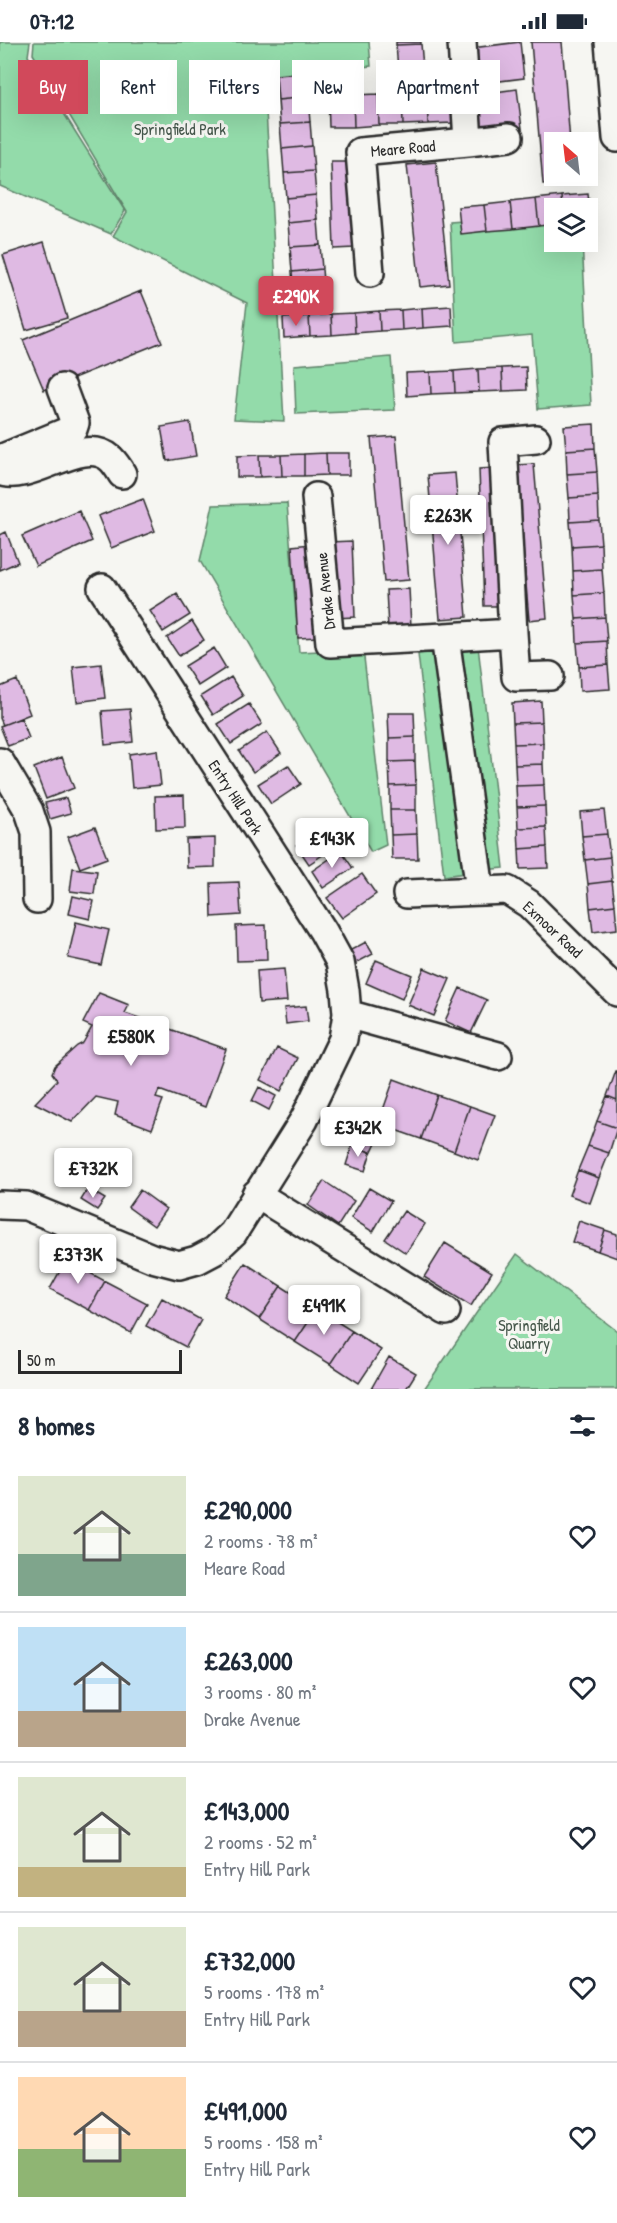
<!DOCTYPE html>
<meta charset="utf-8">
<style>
body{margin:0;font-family:"Patrick Hand",sans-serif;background:#f6f6f7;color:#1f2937;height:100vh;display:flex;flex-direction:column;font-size:22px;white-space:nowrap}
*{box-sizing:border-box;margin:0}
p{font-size:20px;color:#747a83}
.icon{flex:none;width:33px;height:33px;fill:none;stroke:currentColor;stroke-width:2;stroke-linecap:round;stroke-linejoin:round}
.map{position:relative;height:1347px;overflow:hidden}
.sheet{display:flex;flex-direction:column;background:#fff;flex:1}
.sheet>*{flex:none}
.top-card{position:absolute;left:18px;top:18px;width:582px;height:54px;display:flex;gap:12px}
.needle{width:39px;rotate:332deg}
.buttons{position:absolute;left:544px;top:90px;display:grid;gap:12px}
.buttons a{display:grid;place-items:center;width:54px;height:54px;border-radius:0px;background:#fff;box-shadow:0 6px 24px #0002;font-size:30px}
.scale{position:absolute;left:18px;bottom:15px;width:164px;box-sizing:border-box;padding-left:6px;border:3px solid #2b2b2b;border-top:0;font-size:16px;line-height:21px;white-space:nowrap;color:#2b2b2b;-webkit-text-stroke:4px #f6f6f2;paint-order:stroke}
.price{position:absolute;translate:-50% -51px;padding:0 14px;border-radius:6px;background:#fff;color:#222;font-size:20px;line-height:39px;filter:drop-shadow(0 2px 3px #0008)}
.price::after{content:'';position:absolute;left:50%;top:36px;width:18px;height:14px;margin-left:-9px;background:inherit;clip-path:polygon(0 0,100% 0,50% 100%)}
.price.active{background:#d1495b;color:#fff}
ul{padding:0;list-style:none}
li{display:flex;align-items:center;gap:18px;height:150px;padding:0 18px}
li+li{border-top:2px solid #e0e1e3}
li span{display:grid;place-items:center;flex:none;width:168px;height:120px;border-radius:0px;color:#555}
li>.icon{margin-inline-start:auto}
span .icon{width:72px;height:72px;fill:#fffc;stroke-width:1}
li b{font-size:26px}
h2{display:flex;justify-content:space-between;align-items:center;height:72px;padding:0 18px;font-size:26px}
.chip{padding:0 21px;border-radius:0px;background:#fff;box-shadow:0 6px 24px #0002;font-size:21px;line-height:54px}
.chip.active{background:#d1495b;color:#fff}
.status{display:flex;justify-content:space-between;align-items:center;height:42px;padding:0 30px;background:#fff;direction:ltr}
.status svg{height:16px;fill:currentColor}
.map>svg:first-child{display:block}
.green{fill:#93dbaa;stroke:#5f836a;stroke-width:1.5}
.building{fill:#dfbae3;stroke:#2b2b2b;stroke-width:1.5}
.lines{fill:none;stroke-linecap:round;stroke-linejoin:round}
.minor-casing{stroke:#2b2b2b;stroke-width:32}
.minor{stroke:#f6f6f2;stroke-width:27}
.labels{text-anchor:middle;stroke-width:6;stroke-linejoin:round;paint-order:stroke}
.park-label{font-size:16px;fill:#45574b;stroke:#f6f6f2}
.street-label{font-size:16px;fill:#2b2b2b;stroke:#f6f6f2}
</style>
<div class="status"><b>07:12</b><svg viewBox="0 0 49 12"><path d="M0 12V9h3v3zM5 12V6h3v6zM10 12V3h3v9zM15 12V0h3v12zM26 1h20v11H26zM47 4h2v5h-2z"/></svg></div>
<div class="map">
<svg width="617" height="1347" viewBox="0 0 617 1347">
<rect width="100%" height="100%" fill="#f6f6f2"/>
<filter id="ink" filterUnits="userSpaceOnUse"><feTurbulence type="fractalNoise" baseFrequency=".0167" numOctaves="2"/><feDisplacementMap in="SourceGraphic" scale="12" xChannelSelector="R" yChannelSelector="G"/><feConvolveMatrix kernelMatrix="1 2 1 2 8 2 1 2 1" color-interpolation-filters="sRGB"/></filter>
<g filter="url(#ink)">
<!-- green -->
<path class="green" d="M0 0H30L28 14 125 169 111 192 0 144Z
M34 0H369L371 24 264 34 284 379 234 377 247 261 113 194 127 170 33 12Z
M555 172V200H582L591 363 538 367 532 293 456 300 450 180Z
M391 315 395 368 296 372 294 323Z
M287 461 299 610 363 607 386 803 371 810 200 519 213 463Z
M478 604 504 826 483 828 456 607Z
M439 609 466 831 444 834 418 612Z
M517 1212 617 1289V1347H424Z"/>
<!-- building -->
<path class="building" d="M396 0H421V2L396 3Z
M520 0 524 36 476 42 472 6Z
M531 0H562L570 100H555V134H572L573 140 543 142Z
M421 2 423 25 398 27 396 3Z
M306 31 308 55 278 58 276 33Z
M517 47 522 86 478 91 473 53Z
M452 49 453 81 428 82 427 50Z
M427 50 428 82 403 83 402 51Z
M402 51 403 83H379L378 52Z
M378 52 379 83 354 85 353 53Z
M353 53 354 85H329L328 54Z
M308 55 310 80 280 82 278 58Z
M310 80 312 104 282 107 280 82Z
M312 104 314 129 284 131 282 107Z
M331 120H350L354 206 334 207Z
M436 120 449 242 420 245 407 123Z
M314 129 316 153 286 156 284 131Z
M588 152 591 178 588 179V166H563L562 154Z
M316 153 318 178 288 181 286 156Z
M562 154 563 166H555V182L539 184 536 157Z
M536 157 539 184 513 187 510 160Z
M510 160 513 187 487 189 484 163Z
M484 163 487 189 461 192 458 165Z
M318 178 320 203 290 205 288 181Z
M44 200 67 276 26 288 3 213Z
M320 203 322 227 292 230 290 205Z
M322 227 324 252 294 254 292 230Z
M141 249 162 300 44 348 23 298Z
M451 264 452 284 423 286 422 266Z
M422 266 423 286 402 288 401 268Z
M401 268 402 288 380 289 379 269Z
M379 269 380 289 355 291 354 271Z
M354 271 355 291 332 293 331 272Z
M331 272 332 293 310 294 309 274Z
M309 274 310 294 284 296 283 276Z
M526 325 527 348 503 349 502 326Z
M502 326 503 349 479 350 478 327Z
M478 327 479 350 455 351 454 329Z
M454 329 455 351 431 352 430 330Z
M430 330 431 352 407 354 406 331Z
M190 380 196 414 167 419 161 385Z
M594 382 595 406 566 408 564 384Z
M396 394 409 538 384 540 371 396Z
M595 406 597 430 567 432 566 408Z
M326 411H349V433H327Z
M326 411 327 433 304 434V412Z
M304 412V434H282L281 413Z
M259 413H281L282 434 260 435Z
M259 413 260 435H237V414Z
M534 422 547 576 529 578 516 423Z
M496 426 501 564H484L479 427Z
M597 430 598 454 569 456 567 432Z
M455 431 467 575 440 577 428 433Z
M598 454 599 478 570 480 569 456Z
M143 457 155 489 111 506 98 474Z
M79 469 92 499 36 524 22 494Z
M599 478 601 502 572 504 570 480Z
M6 490 18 520 0 528V493Z
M352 499 355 575 334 576 330 500Z
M311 502 318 595 298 596 292 504Z
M601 502 602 527 573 529 572 504Z
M602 527 604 551 574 553 573 529Z
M409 547 411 585 388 586 386 548Z
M604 551 605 575 576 577 574 553Z
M177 552 190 573 163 590 150 569Z
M605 575 607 599 577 601 576 577Z
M192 579 204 598 179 614 167 596Z
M607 599 608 623 579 625 577 601Z
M214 606 226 626 198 644 185 624Z
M101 622 105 656 77 660 73 625Z
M608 623 610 647 580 649 579 625Z
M231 635 243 654 213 673 201 654Z
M17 638 30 672 3 683 0 676V645Z
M541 659 542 680 513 681 512 661Z
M249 662 262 682 231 702 218 682Z
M130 667 133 700 105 703 102 669Z
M388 671H414L415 695 389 696Z
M21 676 29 696 8 704 0 684Z
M542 680 543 701 514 702 513 681Z
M267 690 281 711 253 730 239 709Z
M415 695V719L389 720V696Z
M543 701V722L515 723 514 702Z
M157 708 161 743 132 746 129 712Z
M62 715 74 746 46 757 34 726Z
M415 719 416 743 390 744 389 720Z
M543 722 544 743 516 744 515 723Z
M288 723 301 742 271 762 258 742Z
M416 743V768H390V744Z
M544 743 545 764 517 765 516 744Z
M184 753 185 786 156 787 155 754Z
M66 756 71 771 50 777 45 761Z
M545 764 546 785 518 786 517 765Z
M390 768H416L417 792 391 793Z
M604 768 607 792 582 794 580 770Z
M95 785 107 816 80 826 68 795Z
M323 785 336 804 309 822 296 803Z
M546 785 547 805 519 807 518 786Z
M417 792 418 817H392L391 793Z
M607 792 610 815 585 818 582 794Z
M215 796V825L187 826 186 797Z
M547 805 548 826 520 827 519 807Z
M341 809 353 826 323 846 312 829Z
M610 815 612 839 588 842 585 818Z
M73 826 97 829 94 852 70 849Z
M362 832 376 852 342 876 327 856Z
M612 839 615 863 590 866 588 842Z
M239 840 241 873 212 875 211 841Z
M73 854 94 859 90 877 69 872Z
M615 863 617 887 593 890 590 866Z
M76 880 109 888 101 923 68 916Z
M266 883 267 918 237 919 236 884Z
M366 900 373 912 356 921 349 909Z
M376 918 412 933 402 957 366 941Z
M424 926 450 937 434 974 408 963Z
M284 927 287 959 259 961 257 929Z
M460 946 487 958 471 991 445 979Z
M99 951 129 963 125 971 226 1007 205 1065 159 1048 156 1056 163 1058 152 1087 115 1073 118 1060 96 1055 72 1080 35 1061 57 1038 52 1031 55 1024 77 1004 83 1001 92 985 83 981Z
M306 964 308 979 286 982 284 966Z
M277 1006 298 1016 281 1049 260 1038Z
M616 1029H617V1058L607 1054Z
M394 1037 437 1053 421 1097 378 1082Z
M259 1045 276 1054 269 1068 252 1059Z
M437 1053 470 1064 454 1109 421 1097Z
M607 1054 617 1058V1086L597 1079Z
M470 1064 495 1073 478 1118 454 1109Z
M343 1073 381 1090 371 1111 333 1093Z
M597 1079 617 1086 609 1111 588 1104Z
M352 1104 371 1110 365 1129 346 1123Z
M588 1104 609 1111 599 1136 578 1128Z
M578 1128 599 1136 590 1161 569 1153Z
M324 1139 354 1159 338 1184 308 1163Z
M369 1146 391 1159 373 1190 351 1176Z
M88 1147 105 1157 97 1168 81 1158Z
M140 1148 166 1167 154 1184 128 1165Z
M404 1169 425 1182 406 1211 385 1197Z
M579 1179 605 1188 598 1209 572 1200Z
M605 1188 617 1192V1216L598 1209Z
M445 1201 492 1230 471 1264 424 1235Z
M66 1218 105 1239 89 1268 50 1247Z
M245 1221 281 1244 259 1277 224 1254Z
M105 1239 147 1261 131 1291 89 1268Z
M281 1244 317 1267 295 1300 259 1277Z
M162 1256 201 1278 186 1305 146 1284Z
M317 1267 352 1289 330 1322 295 1300Z
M352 1289 381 1308 359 1341 330 1322Z
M389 1315 416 1331 406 1347H371Z"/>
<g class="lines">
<defs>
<path id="minor" d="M609 0 617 96
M468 100 509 95
M370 231 360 110 468 100 462 0
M0 417 73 387 75 381 62 346
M0 429C31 442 83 391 111 417 115 421 119 427 122 432
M316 455 330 601 445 595 480 848
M513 591 516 635 550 634
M445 595 513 591 503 400 536 397
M0 720 29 769 36 790 37 857
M407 852 507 848 529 862 617 950
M347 972 498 1014
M256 1152 446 1269
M0 1163 26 1164 152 1216 179 1223 197 1218 214 1209 233 1191 304 1078 343 997 347 972 345 948 340 920 323 889 102 546"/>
</defs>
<!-- minor casing -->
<use href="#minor" class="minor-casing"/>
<!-- minor -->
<use href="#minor" class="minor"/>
</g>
</g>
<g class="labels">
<!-- park labels -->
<g class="park-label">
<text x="180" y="93">Springfield Park</text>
<text x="529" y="1289">Springfield<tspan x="529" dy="18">Quarry</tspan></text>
</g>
<!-- street labels -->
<g class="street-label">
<text transform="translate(403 106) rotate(-5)" y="6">Meare Road</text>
<text transform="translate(325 549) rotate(-96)" y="6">Drake Avenue</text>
<text transform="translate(236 755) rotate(57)" y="6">Entry Hill Park</text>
<text transform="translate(553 887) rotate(43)" y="6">Exmoor Road</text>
</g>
</g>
</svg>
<div class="buttons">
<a><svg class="needle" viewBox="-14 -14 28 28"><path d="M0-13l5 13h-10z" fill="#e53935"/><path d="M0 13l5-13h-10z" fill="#747a83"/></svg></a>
<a><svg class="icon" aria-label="layers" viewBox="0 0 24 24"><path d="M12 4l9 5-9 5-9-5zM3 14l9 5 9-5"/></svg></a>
</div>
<div class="scale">50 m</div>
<b class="price active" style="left:296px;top:285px">£290K</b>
<b class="price" style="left:448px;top:504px">£263K</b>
<b class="price" style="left:332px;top:827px">£143K</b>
<b class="price" style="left:131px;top:1025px">£580K</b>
<b class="price" style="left:358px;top:1116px">£342K</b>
<b class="price" style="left:93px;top:1157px">£732K</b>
<b class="price" style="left:78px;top:1243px">£373K</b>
<b class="price" style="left:324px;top:1294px">£491K</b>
<div class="top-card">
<a class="chip active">Buy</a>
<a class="chip">Rent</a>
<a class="chip">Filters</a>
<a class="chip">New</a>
<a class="chip">Apartment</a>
</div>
</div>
<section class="sheet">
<h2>8 homes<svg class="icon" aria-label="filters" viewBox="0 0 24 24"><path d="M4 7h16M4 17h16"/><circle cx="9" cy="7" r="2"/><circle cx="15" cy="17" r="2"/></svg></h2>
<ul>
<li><span style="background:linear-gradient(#dfe7d0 65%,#7fa58c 0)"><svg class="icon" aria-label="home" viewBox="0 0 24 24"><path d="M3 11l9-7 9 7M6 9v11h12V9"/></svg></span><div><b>£290,000</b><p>2 rooms · 78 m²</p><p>Meare Road</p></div><svg class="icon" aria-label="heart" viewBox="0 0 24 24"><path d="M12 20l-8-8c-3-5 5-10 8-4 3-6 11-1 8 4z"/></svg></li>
<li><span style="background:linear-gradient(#bfe0f5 70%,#b9a48a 0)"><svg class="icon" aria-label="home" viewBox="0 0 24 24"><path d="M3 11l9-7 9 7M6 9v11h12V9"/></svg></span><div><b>£263,000</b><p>3 rooms · 80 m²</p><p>Drake Avenue</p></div><svg class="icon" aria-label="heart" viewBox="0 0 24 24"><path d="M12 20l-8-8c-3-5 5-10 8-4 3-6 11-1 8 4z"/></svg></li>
<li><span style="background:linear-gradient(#dfe7d0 75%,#c2b280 0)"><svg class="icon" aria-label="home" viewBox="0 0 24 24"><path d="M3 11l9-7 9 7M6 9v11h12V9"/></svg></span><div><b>£143,000</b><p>2 rooms · 52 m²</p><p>Entry Hill Park</p></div><svg class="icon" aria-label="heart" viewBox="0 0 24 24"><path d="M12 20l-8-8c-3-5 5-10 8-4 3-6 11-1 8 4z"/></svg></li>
<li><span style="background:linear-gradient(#dfe7d0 70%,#b9a48a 0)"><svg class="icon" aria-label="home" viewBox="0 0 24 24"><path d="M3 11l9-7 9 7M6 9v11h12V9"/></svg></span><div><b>£732,000</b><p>5 rooms · 178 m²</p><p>Entry Hill Park</p></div><svg class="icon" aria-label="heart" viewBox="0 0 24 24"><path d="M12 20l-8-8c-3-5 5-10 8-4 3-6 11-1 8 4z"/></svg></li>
<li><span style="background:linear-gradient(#ffd9b3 60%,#8fb573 0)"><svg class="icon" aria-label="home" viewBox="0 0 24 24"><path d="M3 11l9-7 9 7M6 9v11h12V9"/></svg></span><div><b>£491,000</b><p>5 rooms · 158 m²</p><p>Entry Hill Park</p></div><svg class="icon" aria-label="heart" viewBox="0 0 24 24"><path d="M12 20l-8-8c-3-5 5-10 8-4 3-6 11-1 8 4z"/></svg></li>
</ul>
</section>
